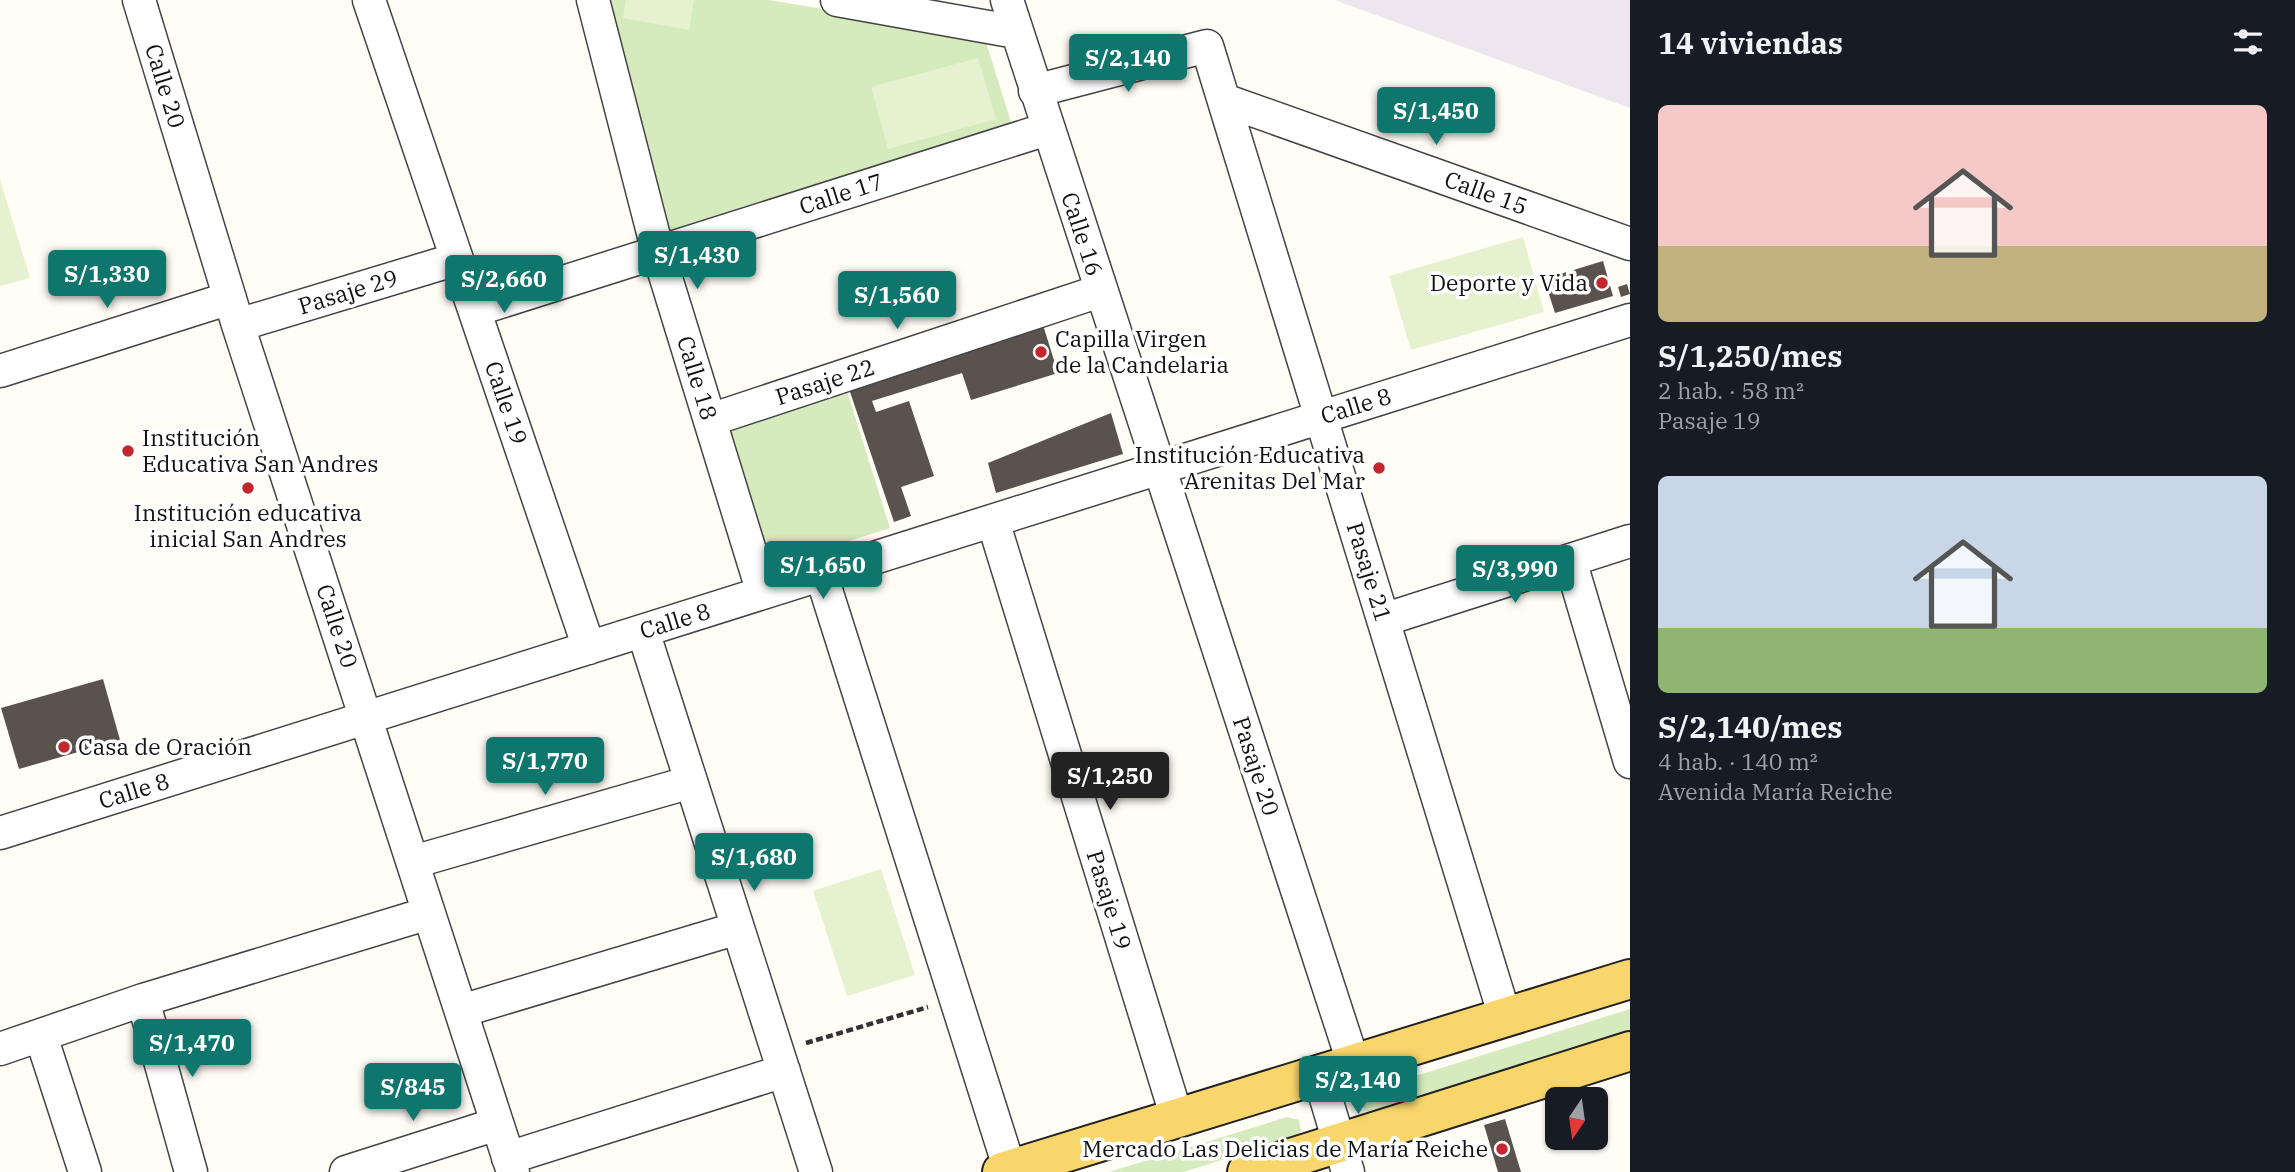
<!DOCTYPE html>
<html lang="es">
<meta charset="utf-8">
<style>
body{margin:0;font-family:"IBM Plex Serif",serif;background:#242831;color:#f1f3f6;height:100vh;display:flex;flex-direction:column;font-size:26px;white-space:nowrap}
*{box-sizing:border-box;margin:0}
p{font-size:23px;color:#9ea1a6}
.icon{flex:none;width:38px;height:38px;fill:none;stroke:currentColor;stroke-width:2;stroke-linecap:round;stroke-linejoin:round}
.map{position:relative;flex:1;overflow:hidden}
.drawer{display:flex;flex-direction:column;background:#171b24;width:665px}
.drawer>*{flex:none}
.needle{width:46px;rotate:193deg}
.fabs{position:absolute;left:1545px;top:1087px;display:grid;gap:14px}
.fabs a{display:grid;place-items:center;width:63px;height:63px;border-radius:10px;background:#171b24;box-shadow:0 2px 5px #0004;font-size:35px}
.price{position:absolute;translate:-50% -60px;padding:0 16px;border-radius:7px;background:#0f766e;color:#fff;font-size:23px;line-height:46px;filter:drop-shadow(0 2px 4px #0008)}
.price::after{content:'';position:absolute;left:50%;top:42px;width:21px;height:16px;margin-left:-10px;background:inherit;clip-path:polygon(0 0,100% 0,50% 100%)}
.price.active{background:#222;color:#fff}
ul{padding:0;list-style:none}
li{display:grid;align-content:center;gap:14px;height:371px;padding:0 28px}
li span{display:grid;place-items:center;height:217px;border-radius:10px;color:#555}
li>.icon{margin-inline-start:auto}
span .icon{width:126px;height:126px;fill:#fffc;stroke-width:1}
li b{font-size:30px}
h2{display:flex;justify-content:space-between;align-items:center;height:84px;padding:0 28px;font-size:30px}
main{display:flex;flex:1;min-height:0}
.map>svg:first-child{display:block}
.industrial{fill:#eee6ef}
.green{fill:#d5ebbd}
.pitch{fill:#e6f2cf}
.building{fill:#5a524d}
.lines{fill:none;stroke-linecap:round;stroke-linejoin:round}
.street-casing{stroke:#444;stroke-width:35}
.primary-casing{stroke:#222;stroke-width:42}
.path{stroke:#333;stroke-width:4.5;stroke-dasharray:7 3.5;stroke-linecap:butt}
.street{stroke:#fff;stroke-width:32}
.primary{stroke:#f9d66b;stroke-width:38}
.poi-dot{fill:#c4262e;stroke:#fff;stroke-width:2.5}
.labels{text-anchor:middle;stroke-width:7;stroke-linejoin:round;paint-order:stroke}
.street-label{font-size:23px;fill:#111;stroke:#fff}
.poi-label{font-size:23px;fill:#111;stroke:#fff;text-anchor:end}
</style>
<main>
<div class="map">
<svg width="1630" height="1172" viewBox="0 0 1630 1172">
<rect width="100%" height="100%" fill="#fffdf5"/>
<!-- industrial -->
<path class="industrial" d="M1335 0H1630V108Z"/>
<!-- green -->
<path class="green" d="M593 0H769L984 36 1012 125 668 234Z
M847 391 890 528 773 565 728 428Z
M1630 1009V1032L1376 1114 1365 1111C1360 1101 1362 1096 1371 1090Z
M1287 1117 1299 1120 1301 1131 1293 1138 1183 1172H1109Z"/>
<!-- pitch -->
<path class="pitch" d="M626 0H694L689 30 623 18Z
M978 58 996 119 888 149 871 87Z
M0 179 30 278 0 286Z
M1523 237 1544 312 1411 350 1389 276Z
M881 869 915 975 847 996 813 891Z"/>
<!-- building -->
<path class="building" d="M1603 261 1613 296 1555 313 1544 279Z
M1627 284 1630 294 1621 297 1618 287Z
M1043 325 1058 373 971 400 962 373 872 401 876 412 909 401 934 476 901 487 911 516 894 522 848 386Z
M1111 413 1123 454 996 493 988 463Z
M103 679 120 740 19 769 1 708Z
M1505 1119 1521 1172H1498L1484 1125Z"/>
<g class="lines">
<defs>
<path id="street" d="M139 0 238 325 513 1172
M369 0 589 648
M593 0 658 252 763 593
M837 0 1016 32
M1007 0 1354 1065
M1035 91 1207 46 1505 1017
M1224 100 1630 244
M475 310 1047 129
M238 325 457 259
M0 371 230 298
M710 420 1100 291
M993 521 1177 1118
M1570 560 1630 762
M821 574 1010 1170
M1383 620 1630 541
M643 631 816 1172
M0 833 1630 320
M413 862 691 782
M143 1000 191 1172
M461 1011 738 928
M41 1036 85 1172
M0 1049 143 1000 429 913
M1319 1075 1348 1172
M508 1158 784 1071
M346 1172 497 1124"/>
<path id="primary" d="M1002 1172 1630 979
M1247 1172 1630 1051"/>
</defs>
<!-- street casing -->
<use href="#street" class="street-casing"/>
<!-- primary casing -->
<use href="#primary" class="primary-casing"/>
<!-- path -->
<path class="path" d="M806 1043 928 1007"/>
<!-- street -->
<use href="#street" class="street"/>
<!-- primary -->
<use href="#primary" class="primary"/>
</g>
<!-- markers -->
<g class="poi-dot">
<circle cx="1602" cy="283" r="7"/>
<circle cx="1041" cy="352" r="7"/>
<circle cx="128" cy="451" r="7"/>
<circle cx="1379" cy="468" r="7"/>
<circle cx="248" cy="488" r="7"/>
<circle cx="64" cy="747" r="7"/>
<circle cx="1502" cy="1149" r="7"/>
</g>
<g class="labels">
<!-- street labels -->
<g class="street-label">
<text transform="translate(165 86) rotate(73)" y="8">Calle 20</text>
<text transform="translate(1486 193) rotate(20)" y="8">Calle 15</text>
<text transform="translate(841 194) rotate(-18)" y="8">Calle 17</text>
<text transform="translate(1082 234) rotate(72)" y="8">Calle 16</text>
<text transform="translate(348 292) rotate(-17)" y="8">Pasaje 29</text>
<text transform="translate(697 378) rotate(73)" y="8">Calle 18</text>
<text transform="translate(825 382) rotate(-18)" y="8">Pasaje 22</text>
<text transform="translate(506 403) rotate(71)" y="8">Calle 19</text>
<text transform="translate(1356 406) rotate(-17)" y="8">Calle 8</text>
<text transform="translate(1369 572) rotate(73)" y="8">Pasaje 21</text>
<text transform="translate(675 621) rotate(-17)" y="8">Calle 8</text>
<text transform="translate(337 626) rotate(72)" y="8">Calle 20</text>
<text transform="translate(1256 766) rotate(72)" y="8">Pasaje 20</text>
<text transform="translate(134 791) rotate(-17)" y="8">Calle 8</text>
<text transform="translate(1109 900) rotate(73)" y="8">Pasaje 19</text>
</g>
<!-- poi labels -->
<g class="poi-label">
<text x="1588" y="291">Deporte y Vida</text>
<text x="1055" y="347" text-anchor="start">Capilla Virgen<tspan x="1055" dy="26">de la Candelaria</tspan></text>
<text x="142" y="446" text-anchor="start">Institución<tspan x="142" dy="26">Educativa San Andres</tspan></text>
<text x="1365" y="463">Institución Educativa<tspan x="1365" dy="26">Arenitas Del Mar</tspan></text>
<text x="248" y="521" text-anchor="middle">Institución educativa<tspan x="248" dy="26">inicial San Andres</tspan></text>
<text x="78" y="755" text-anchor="start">Casa de Oración</text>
<text x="1488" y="1157">Mercado Las Delicias de María Reiche</text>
</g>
</g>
</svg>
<div class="fabs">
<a><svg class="needle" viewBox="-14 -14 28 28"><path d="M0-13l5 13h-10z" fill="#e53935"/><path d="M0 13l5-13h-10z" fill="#9ea1a6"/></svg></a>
</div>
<b class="price" style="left:1128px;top:94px">S/2,140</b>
<b class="price" style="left:1436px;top:147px">S/1,450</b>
<b class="price" style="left:697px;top:291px">S/1,430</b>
<b class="price" style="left:107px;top:310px">S/1,330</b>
<b class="price" style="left:504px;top:315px">S/2,660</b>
<b class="price" style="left:897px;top:331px">S/1,560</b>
<b class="price" style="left:823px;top:601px">S/1,650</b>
<b class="price" style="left:1515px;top:605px">S/3,990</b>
<b class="price" style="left:545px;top:797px">S/1,770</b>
<b class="price active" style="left:1110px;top:812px">S/1,250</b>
<b class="price" style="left:754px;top:893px">S/1,680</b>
<b class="price" style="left:192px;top:1079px">S/1,470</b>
<b class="price" style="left:1358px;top:1116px">S/2,140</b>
<b class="price" style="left:413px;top:1123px">S/845</b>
</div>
<section class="drawer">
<h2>14 viviendas<svg class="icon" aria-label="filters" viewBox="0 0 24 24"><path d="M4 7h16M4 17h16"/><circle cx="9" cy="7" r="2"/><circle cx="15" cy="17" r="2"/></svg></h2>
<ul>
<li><span style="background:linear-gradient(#f6c9c9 65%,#c2b280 0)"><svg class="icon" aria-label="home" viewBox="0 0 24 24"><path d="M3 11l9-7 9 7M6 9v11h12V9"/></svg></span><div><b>S/1,250/mes</b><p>2 hab. · 58 m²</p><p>Pasaje 19</p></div></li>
<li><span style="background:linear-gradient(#c9d6e8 70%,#8fb573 0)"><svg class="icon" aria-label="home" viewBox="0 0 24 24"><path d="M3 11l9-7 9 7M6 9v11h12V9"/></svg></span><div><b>S/2,140/mes</b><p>4 hab. · 140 m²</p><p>Avenida María Reiche</p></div></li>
</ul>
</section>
</main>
